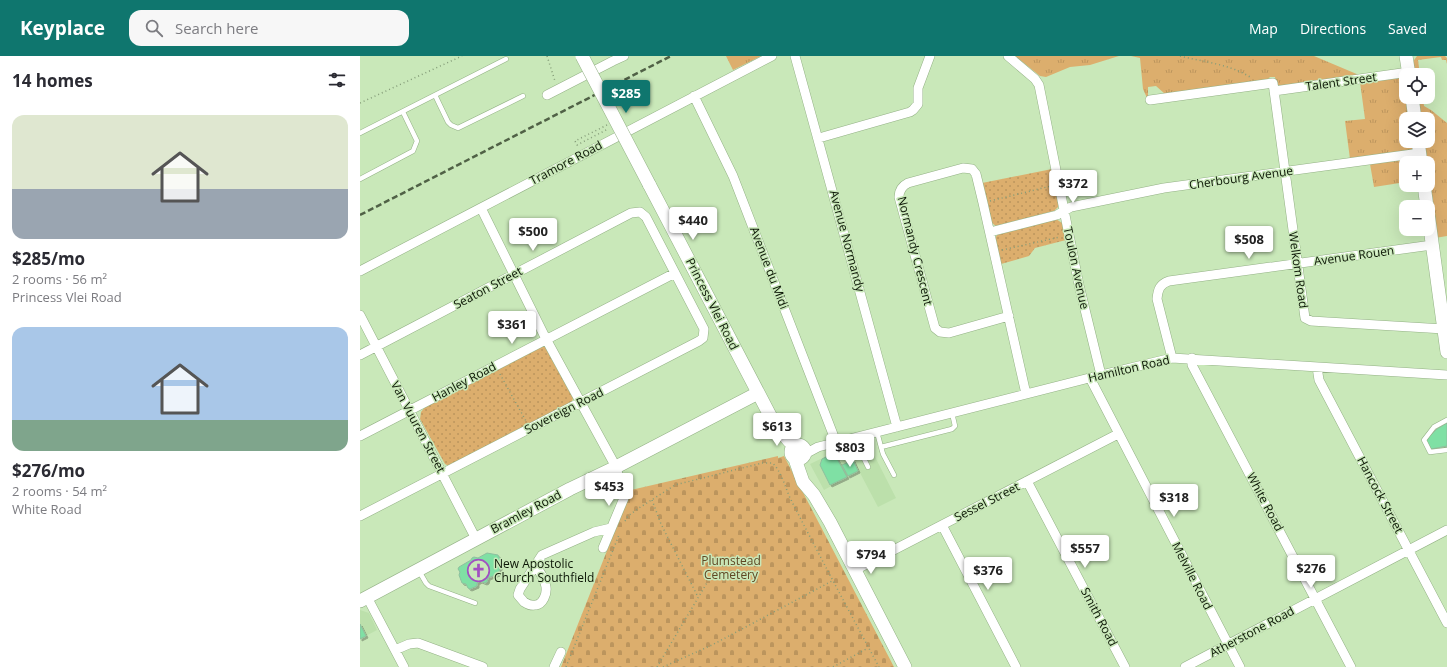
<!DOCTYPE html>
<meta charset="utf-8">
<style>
body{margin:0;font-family:"Open Sans",sans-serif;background:#f7f7f7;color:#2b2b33;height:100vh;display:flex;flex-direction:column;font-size:15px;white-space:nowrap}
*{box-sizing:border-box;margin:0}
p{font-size:13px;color:#7c7c81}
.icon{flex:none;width:22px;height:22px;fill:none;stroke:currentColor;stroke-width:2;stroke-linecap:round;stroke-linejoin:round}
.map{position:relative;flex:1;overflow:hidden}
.side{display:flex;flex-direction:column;background:#fff;width:360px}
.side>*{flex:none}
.fabs{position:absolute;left:1039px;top:12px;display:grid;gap:8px}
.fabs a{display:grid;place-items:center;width:36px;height:36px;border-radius:8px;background:#fff;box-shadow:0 4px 16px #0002;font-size:20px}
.price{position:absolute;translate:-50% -34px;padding:0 9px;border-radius:4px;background:#fff;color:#222;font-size:13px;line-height:26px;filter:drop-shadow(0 1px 2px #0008)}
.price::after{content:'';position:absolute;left:50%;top:24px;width:12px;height:9px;margin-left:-6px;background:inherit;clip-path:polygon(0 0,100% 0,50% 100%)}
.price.current{background:#0f766e;color:#fff}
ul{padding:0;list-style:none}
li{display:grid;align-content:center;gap:8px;height:212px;padding:0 12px}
li span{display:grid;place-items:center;height:124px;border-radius:12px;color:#555}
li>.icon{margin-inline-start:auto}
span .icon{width:72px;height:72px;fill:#fffc;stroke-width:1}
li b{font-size:17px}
h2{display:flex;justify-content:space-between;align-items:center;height:48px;padding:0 12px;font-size:17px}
header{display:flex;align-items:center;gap:24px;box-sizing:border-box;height:56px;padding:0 20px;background:#0f766e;color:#fff}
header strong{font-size:19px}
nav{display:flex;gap:22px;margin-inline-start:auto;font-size:14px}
.search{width:280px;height:36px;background:#f7f7f7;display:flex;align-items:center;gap:10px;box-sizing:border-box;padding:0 14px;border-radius:12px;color:#7c7c81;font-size:15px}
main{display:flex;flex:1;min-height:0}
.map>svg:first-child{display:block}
.built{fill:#bce0ab}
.grass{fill:url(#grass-tufts)}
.cemetery{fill:url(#cemetery-stones)}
.park{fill:url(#park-dots)}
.building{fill:#7fe0a4;stroke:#8ebf9e;filter:url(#shadow)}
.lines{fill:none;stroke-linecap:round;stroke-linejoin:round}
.lane-casing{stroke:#93b185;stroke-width:5.5}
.street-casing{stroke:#93b185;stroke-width:10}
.secondary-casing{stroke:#93b185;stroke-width:14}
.path{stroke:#849c78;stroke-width:1.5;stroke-dasharray:1 3;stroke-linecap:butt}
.lane{stroke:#fff;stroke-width:4.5}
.street{stroke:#fff;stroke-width:9}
.secondary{stroke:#fff;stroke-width:13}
.rail{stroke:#506146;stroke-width:2.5;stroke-dasharray:6 3;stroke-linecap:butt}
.secondary-bridge-casing{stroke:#93b185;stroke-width:14;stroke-linecap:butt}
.secondary-bridge{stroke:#fff;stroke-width:13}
.labels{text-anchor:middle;stroke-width:3;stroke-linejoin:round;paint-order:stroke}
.street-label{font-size:12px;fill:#0c1606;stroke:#c9e8b9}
.park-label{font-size:12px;fill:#604723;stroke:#c9e8b9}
.poi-label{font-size:12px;fill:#0c1606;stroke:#c9e8b9;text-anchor:start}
</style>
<header>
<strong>Keyplace</strong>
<div class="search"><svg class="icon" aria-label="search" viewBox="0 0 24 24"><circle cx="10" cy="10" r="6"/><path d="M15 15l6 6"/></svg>Search here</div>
<nav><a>Map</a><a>Directions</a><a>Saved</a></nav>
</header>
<main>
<section class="side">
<h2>14 homes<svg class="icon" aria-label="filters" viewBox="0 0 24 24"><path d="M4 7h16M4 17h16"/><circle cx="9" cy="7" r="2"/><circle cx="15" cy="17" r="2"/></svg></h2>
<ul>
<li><span style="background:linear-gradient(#dfe7d0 60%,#9aa5b1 0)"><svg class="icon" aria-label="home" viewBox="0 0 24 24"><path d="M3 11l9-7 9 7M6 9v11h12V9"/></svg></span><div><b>$285/mo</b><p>2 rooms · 56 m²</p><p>Princess Vlei Road</p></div></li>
<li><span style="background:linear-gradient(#a9c7e8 75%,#7fa58c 0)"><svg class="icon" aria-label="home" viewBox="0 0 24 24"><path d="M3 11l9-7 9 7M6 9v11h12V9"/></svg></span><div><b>$276/mo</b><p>2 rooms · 54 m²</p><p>White Road</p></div></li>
</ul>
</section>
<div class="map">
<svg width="1087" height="611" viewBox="0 0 1087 611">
<defs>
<pattern id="grass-tufts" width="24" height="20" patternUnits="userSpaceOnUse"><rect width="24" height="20" fill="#dcae6d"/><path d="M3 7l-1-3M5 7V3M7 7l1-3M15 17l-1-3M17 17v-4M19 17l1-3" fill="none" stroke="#bc955d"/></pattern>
<pattern id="cemetery-stones" width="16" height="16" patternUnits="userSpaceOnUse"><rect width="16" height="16" fill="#dcae6d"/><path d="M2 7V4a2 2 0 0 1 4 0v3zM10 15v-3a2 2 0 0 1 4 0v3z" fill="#bc955d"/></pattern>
<pattern id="park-dots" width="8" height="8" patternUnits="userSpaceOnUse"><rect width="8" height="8" fill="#dcae6d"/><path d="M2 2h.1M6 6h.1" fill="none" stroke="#bc955d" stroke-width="1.8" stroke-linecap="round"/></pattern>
<filter id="shadow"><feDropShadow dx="2" dy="2" stdDeviation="0" flood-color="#0004"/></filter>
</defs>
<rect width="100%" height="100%" fill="#c9e8b9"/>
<!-- built -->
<path class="built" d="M509 389 536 442 518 451 499 415 464 434 450 408 473 397V395Z
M0 554 9 557 17 574 0 583Z"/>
<!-- grass -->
<path class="grass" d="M366 0H401L373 14Z
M655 0H759L730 9 710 11 686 21 680 20Z
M771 0H954L999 19 919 31 916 28 915 21H910L905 26 805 38 796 30 788 31V42H787L783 33 780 2Z
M1057 0H1085L1087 2V8L1086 4H1082L1081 1 1058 4 1060 19H1053L1052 7Z
M1041 21 1046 25V41L1051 63H1046V85H1054L1053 92 1051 94 990 103 985 65 1005 63 1000 26Z
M1056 41H1063L1064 50 1071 54 1087 67V180L1075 182 1068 128V107H1065L1062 85H1068V63H1059Z
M1049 103 1053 104 1056 107H1046V126L1014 131 1010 108Z"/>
<!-- cemetery -->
<path class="cemetery" d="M418 400V402L424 400 534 611H201L271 434Z"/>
<!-- park -->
<path class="park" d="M692 113 698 146V151L694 155 639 169 636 170 632 167 622 127Z
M696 163 702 167 706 184 675 192 669 200 641 208 635 182 639 177Z
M183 290 185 291 213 342 212 346 89 410 85 408 60 363 61 356 66 350Z"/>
<!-- building -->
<path class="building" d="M1087 367V390L1071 393 1066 384 1077 373Z
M474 397 487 421 470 429 460 409 462 403Z
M493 404 498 415 488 420 482 409Z
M127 497 138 499 142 507 138 518 128 522 127 526 125 527 120 525 117 527V530L110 533 108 532 106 528 102 527 99 519 100 516 98 513 99 511 111 504 112 502 114 501 118 502Z
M0 568 6 580 0 583Z"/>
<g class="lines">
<defs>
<path id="lane" d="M75 39 88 66 91 69 98 72 163 40
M0 77 146 3
M0 123 53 95 57 85 43 56
M1087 364 1074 371 1064 384 1070 396 1087 394
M517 376 521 391 592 373 595 370 592 357
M494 382 508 411
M521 391 523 398 534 419
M59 515 66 527 69 530 115 547"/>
<path id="street" d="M435 0 537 371
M648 0 675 23 679 29 719 229 741 319
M914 35 1049 16
M187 39 253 5 264 0
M334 40 373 120 476 386
M790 44 913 27 945 262 951 265 1084 273
M459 82 550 56 553 54 558 48V32L570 0
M121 152 186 283 256 411C258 422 265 431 264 442L243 492
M630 176 697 159 711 151 804 132 1060 97
M0 215 412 0
M0 259 116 483
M649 260 589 277 580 276 575 272 539 141C539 134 542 130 548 127L603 112 612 113 616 118 623 147 666 338
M0 299 271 157 280 156 286 161 344 273 343 282 339 285 0 460
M812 302 797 243C798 233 800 228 809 225L1072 189
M832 302V309L991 611
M957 311 959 324 1087 567
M730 322 880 611
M0 380 315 217
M445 398 458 391 741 319 812 302 1087 319
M667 425 765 611
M582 469 656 611
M175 509C180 516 185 523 186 531 187 538 183 548 176 549 172 550 167 548 164 546L158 539 160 533 182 499 234 476 251 472
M495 514 758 378
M7 541 44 611
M35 594 49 588 58 587 123 611
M194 611 201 596
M825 611 1087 474"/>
<path id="secondary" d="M1046 0 1049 19
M1052 41 1055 63
M1058 85 1061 107
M289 128 415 369 429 385 437 390
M1064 129 1067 151
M1068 157 1087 296
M431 396a7 7 0 1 1 14 0a7 7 0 1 1-14 0Z
M435 403 443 426 454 439 470 466 545 611
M0 545 210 433 256 411 398 337"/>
</defs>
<!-- lane casing -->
<use href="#lane" class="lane-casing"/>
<!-- street casing -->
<use href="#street" class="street-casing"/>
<!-- secondary casing -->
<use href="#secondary" class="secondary-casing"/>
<!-- path -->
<path class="path" d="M187 0 195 25
M820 0C844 6 869 8 890 21
M0 47 102 0
M247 69 215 85 217 89 248 73
M630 145 691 130
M642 194 700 181
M140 318 166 365
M292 444 301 468 338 541
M265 465 268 460 279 452 315 429 402 407H412C420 412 426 433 430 442 459 499 489 555 519 611
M206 611 259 479
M297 611 348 525
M303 611 352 589 472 525
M473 611 508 592"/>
<!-- lane -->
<use href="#lane" class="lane"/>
<!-- street -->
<use href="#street" class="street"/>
<!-- secondary -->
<use href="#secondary" class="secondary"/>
<!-- rail -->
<path class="rail" d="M0 159 311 0"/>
<defs>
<path id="secondary-bridge" d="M222 0 289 128"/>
</defs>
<!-- secondary-bridge casing -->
<use href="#secondary-bridge" class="secondary-bridge-casing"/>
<!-- secondary-bridge -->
<use href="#secondary-bridge" class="secondary-bridge"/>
</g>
<!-- icons -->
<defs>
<symbol id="church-ring" viewBox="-11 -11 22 22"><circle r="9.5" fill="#c9e8b9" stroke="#a151c1" stroke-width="1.5"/><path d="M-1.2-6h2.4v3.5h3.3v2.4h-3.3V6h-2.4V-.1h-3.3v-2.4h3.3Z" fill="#a151c1"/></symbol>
</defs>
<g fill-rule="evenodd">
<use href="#church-ring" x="106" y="502" width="25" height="25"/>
</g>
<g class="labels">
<!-- street labels -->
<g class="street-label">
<text transform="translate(981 26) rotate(-8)" y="4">Talent Street</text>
<text transform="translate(206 107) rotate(-28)" y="4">Tramore Road</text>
<text transform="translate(881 122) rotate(-8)" y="4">Cherbourg Avenue</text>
<text transform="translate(487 185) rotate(75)" y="4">Avenue Normandy</text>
<text transform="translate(555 195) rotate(76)" y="4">Normandy Crescent</text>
<text transform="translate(994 200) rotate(-8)" y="4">Avenue Rouen</text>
<text transform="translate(409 212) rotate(69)" y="4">Avenue du Midi</text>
<text transform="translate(716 212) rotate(78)" y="4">Toulon Avenue</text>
<text transform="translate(938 214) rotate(82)" y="4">Welkom Road</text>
<text transform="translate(128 232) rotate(-28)" y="4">Seaton Street</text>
<text transform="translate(352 248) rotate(63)" y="4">Princess Vlei Road</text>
<text transform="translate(769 313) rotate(-13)" y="4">Hamilton Road</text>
<text transform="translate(104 326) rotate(-28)" y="4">Hanley Road</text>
<text transform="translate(204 355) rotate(-27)" y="4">Sovereign Road</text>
<text transform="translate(58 371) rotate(62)" y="4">Van Vuuren Street</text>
<text transform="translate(1020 439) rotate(62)" y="4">Hancock Street</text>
<text transform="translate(627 446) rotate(-27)" y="4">Sessel Street</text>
<text transform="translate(905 446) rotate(62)" y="4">White Road</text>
<text transform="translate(166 456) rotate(-28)" y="4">Bramley Road</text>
<text transform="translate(832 520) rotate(63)" y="4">Melville Road</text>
<text transform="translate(739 561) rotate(62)" y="4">Smith Road</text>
<text transform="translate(892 576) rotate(-28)" y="4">Atherstone Road</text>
</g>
<!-- park labels -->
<g class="park-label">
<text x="371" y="509">Plumstead<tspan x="371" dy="14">Cemetery</tspan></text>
</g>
<!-- poi labels -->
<g class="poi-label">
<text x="134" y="512">New Apostolic<tspan x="134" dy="14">Church Southfield</tspan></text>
</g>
</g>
</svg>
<div class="fabs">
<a><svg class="icon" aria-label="locate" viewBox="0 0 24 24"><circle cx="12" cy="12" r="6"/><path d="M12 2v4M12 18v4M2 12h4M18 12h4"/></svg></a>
<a><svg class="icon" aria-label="layers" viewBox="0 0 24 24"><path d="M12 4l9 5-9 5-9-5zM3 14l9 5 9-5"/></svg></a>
<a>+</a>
<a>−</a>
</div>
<b class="price current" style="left:266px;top:58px">$285</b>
<b class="price" style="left:713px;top:148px">$372</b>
<b class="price" style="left:333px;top:185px">$440</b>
<b class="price" style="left:173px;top:196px">$500</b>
<b class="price" style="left:889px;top:204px">$508</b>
<b class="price" style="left:152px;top:289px">$361</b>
<b class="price" style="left:417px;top:391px">$613</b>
<b class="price" style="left:490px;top:412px">$803</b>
<b class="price" style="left:249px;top:451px">$453</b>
<b class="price" style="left:814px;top:462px">$318</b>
<b class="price" style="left:725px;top:513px">$557</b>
<b class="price" style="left:511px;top:519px">$794</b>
<b class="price" style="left:951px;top:533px">$276</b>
<b class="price" style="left:628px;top:535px">$376</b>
</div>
</main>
